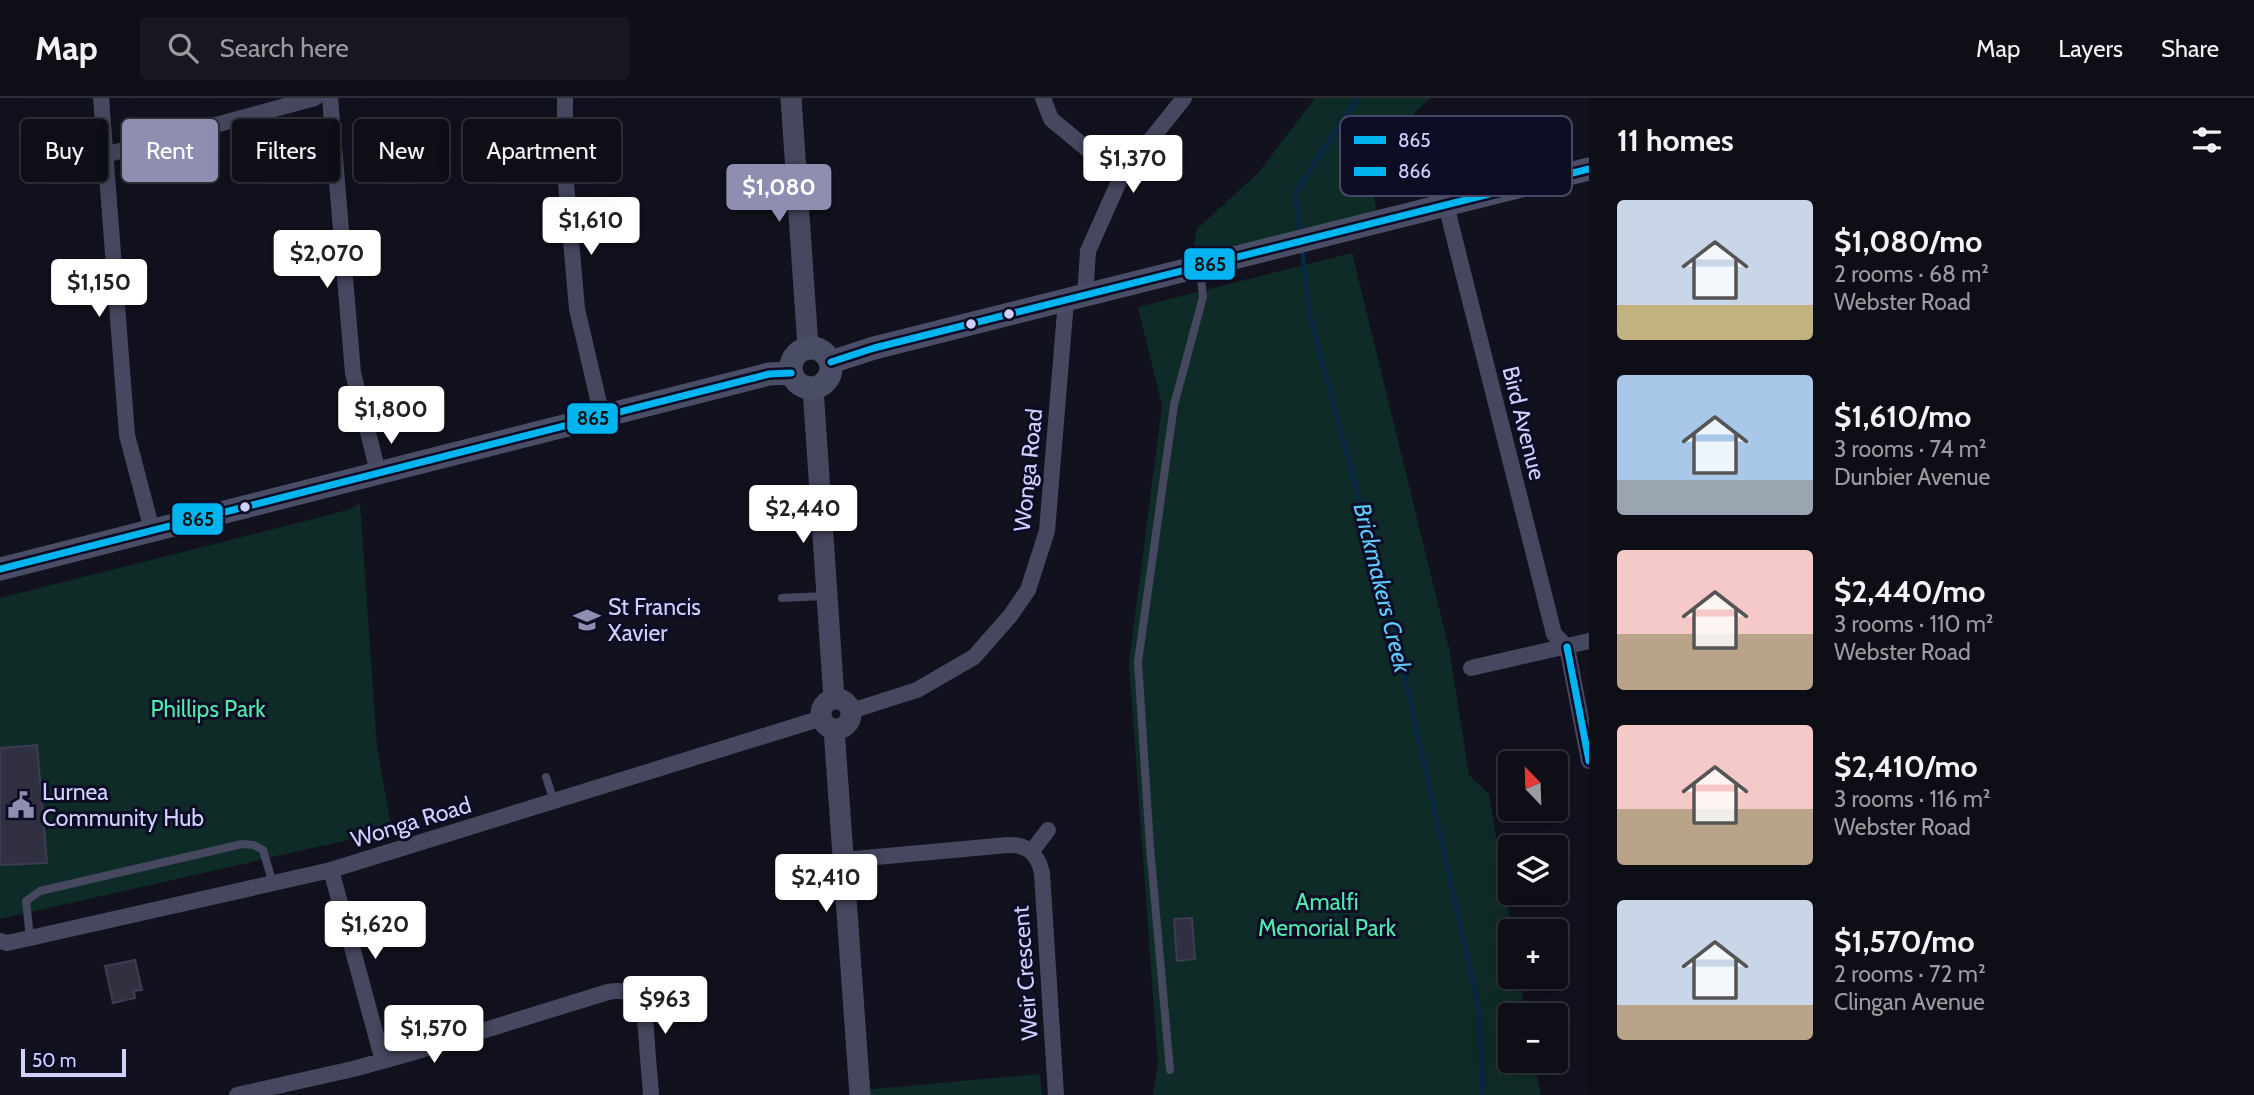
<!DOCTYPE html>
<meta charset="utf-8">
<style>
body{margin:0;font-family:Cabin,sans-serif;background:#171720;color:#f1f3f6;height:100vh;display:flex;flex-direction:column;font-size:26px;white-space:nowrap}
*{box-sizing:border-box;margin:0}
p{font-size:23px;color:#9b9ca1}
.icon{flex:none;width:38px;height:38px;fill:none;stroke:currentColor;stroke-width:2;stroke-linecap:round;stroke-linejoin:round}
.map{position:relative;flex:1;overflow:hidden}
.panel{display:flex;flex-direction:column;background:#0e0e17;width:665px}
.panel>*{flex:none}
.banner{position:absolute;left:21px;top:21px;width:665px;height:63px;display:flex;gap:14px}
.needle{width:46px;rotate:337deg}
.buttons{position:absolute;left:1498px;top:653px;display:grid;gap:14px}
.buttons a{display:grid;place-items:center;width:70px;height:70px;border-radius:7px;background:#0e0e17;box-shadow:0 7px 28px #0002,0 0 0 2px #2e2e36;font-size:35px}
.scale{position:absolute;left:21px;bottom:18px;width:105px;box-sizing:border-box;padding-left:7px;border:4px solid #d0d1ff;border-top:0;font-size:19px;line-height:24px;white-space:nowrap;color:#d0d1ff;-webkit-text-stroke:5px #0d0c25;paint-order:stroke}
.price{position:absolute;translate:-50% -60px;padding:0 16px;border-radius:7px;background:#fff;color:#222;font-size:23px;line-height:46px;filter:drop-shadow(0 2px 4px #0008)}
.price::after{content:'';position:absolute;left:50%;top:42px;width:21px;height:16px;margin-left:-10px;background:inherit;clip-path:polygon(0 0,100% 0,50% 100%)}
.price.on{background:#8e8eb1;color:#fff}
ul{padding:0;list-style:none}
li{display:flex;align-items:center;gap:21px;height:175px;padding:0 28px}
li span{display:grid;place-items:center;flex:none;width:196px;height:140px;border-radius:7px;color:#555}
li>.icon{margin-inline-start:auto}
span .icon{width:84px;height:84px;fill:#fffc;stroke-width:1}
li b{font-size:30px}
h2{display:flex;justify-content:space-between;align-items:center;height:84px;padding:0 28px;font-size:30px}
.chip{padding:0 24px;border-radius:7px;background:#0e0e17;box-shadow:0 7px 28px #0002,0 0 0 2px #2e2e36;font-size:24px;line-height:63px}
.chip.on{background:#8e8eb1;color:#fff}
header{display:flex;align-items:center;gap:42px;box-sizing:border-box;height:98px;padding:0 35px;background:#0e0e17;border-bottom:2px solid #2e2e36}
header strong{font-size:33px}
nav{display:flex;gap:38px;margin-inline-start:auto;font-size:24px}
.search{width:490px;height:63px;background:#171720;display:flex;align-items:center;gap:18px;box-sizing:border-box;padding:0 24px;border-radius:7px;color:#9b9ca1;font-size:26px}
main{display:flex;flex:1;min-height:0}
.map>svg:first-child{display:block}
.green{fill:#0f2b28}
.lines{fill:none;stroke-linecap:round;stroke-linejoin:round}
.stream{stroke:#082745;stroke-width:4.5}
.building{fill:#303041;stroke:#3c3c54;stroke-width:2}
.service{stroke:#464860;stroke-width:8}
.minor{stroke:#464860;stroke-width:16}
.tertiary{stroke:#464860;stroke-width:21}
.secondary{stroke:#494d66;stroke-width:23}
.bus-1-casing{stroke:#0d0c25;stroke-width:12}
.bus-2-casing{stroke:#0d0c25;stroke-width:12}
.bus-1{stroke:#00b5ef;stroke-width:7}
.bus-2{stroke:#00b5ef;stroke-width:7}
.bus-dot{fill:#d0d1ff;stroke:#0d0c25;stroke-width:2.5}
.labels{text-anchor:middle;stroke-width:6;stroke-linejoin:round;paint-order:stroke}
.street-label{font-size:23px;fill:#d0d1ff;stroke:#0d0c25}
.poi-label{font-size:23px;fill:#d0d1ff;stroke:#0d0c25;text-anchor:start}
.park-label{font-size:23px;fill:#51eaad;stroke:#0d0c25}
.water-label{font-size:24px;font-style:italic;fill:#5eccff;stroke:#0d0c25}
.key{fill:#0d0c25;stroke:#484766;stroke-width:2}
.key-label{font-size:19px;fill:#d0d1ff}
.line-badge{stroke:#0d0c25;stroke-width:2.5}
.pale-badge-label{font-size:19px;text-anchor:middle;font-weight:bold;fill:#111}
</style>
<header>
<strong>Map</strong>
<div class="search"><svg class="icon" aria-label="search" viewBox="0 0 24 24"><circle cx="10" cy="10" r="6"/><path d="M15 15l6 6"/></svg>Search here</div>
<nav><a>Map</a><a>Layers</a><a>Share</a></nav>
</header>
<main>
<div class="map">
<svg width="1589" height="997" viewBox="0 0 1589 997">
<rect width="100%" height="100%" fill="#12121f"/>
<!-- green -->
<path class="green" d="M1315 0H1431L1417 12 1368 72 1378 119 1190 164 1197 131 1259 74Z
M1352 155 1449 551 1469 677 1489 696 1512 833H1510V878L1520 879 1526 917H1510V962L1534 963 1541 997H1153L1158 966 1129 565 1162 308 1138 209Z
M360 405 377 650 392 732 0 821V500L349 412Z
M1040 976 1042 997H863L862 992Z"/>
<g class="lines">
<!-- stream -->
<path class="stream" d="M1300 136 1295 95 1358 0
M1302 151 1310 218 1393 527 1479 911 1483 992 1481 997"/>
</g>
<!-- building -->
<path class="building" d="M37 647 47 765 0 767V650Z
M1192 820 1195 861 1177 863 1174 821Z
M135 862 142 892 134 893 135 900 113 905 105 868Z"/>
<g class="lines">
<!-- service -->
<path class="service" d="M782 500 824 498
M546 679 554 703
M30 840 26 803 40 793 242 746 254 747 263 752 273 786
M1170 972 1150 749 1138 564 1174 307 1203 199 1200 171"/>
<!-- minor -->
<path class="minor" d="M101 0 127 337 152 432
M330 0 353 275 378 374
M565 0V74L577 211 602 318
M1043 0 1051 21 1121 79
M105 57 315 0
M1446 107 1554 536 1567 549
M1085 198 1088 153 1121 79 1184 0
M1567 549 1589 663
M1471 570 1589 543
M851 613 917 592 974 559 1010 518 1028 492 1047 433 1066 202
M1032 753 1048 732
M843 762 1008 747C1027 746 1038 756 1042 775L1056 997
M331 772 383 963
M0 843 7 845 30 840 331 772 822 620
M237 997 353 971 411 955 608 894C646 887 645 919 647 946 648 963 650 980 651 997"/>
<!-- tertiary -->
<path class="tertiary" d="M791 0 808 249
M813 290 834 601
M821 616a15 15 0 1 1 30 0a15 15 0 1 1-30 0Z
M834 631 860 997"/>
<!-- secondary -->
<path class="secondary" d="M791 270a20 20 0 1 1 40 0a20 20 0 1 1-40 0Z
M831 264 874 250 1589 71
M0 471 769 276 791 275"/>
<defs>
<path id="bus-1" d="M831 264 874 250 1589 71
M0 471 769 276 791 275"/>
<path id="bus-2" d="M1567 549 1589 663"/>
</defs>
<!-- bus-1 casing -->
<use href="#bus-1" class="bus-1-casing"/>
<!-- bus-2 casing -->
<use href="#bus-2" class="bus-2-casing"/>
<!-- bus-1 -->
<use href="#bus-1" class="bus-1"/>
<!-- bus-2 -->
<use href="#bus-2" class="bus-2"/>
</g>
<!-- icons -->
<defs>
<symbol id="school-bare" viewBox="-9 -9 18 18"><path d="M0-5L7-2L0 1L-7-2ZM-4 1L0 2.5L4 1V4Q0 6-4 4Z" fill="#8e8eb1" stroke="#0d0c25" stroke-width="2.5" paint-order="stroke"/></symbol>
<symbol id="civic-bare" viewBox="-9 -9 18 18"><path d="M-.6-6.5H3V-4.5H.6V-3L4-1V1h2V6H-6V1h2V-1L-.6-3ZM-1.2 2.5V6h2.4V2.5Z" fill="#8e8eb1" stroke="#0d0c25" stroke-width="2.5" paint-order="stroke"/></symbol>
</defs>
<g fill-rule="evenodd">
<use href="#school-bare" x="568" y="503" width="38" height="38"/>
<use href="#civic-bare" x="2" y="688" width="38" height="38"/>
</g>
<!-- markers -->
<g class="bus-dot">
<circle cx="1009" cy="216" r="6"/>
<circle cx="971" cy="226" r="6"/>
<circle cx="245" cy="409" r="6"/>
</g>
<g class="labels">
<!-- street labels -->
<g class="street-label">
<text transform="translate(1524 325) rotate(76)" y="8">Bird Avenue</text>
<text transform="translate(1028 372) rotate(-84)" y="8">Wonga Road</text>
<text transform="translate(411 724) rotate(-17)" y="8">Wonga Road</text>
<text transform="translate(1025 875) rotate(-94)" y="8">Weir Crescent</text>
</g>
<!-- poi labels -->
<g class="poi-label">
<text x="608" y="517">St Francis<tspan x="608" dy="26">Xavier</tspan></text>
<text x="42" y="702">Lurnea<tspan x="42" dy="26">Community Hub</tspan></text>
</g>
<!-- park labels -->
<g class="park-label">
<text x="208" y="619">Phillips Park</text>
<text x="1327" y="812">Amalfi<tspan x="1327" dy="26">Memorial Park</tspan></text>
</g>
<!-- water labels -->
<g class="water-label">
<text transform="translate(1382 490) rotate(76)" y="8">Brickmakers Creek</text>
</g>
</g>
<!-- legend -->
<rect x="1340" y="18" width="232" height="80" rx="10" class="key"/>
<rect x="1354" y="38" width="32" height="8" fill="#00b5ef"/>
<rect x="1354" y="69" width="32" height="9" fill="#00b5ef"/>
<g class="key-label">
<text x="1398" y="49">865</text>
<text x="1398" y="80">866</text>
</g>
<g class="line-badge">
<rect x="1183" y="149" width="53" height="34" rx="7" fill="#00b5ef"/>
<rect x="566" y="304" width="53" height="33" rx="7" fill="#00b5ef"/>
<rect x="171" y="404" width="53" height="34" rx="7" fill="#00b5ef"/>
</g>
<g class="pale-badge-label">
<text x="1210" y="173">865</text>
<text x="593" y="327">865</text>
<text x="198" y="428">865</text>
</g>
</svg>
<div class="buttons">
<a><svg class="needle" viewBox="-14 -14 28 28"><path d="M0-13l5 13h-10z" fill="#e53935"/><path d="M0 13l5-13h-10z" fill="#9b9ca1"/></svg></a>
<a><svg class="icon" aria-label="layers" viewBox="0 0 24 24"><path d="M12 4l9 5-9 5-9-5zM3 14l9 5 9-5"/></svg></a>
<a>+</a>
<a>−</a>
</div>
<div class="scale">50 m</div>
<b class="price" style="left:1133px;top:97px">$1,370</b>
<b class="price on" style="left:779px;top:126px">$1,080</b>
<b class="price" style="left:591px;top:159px">$1,610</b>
<b class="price" style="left:327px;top:192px">$2,070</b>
<b class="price" style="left:99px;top:221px">$1,150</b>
<b class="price" style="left:391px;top:348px">$1,800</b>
<b class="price" style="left:803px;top:447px">$2,440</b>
<b class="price" style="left:826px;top:816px">$2,410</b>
<b class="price" style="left:375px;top:863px">$1,620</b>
<b class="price" style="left:665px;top:938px">$963</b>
<b class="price" style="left:434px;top:967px">$1,570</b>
<div class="banner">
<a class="chip">Buy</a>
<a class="chip on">Rent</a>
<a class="chip">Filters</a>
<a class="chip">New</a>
<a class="chip">Apartment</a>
</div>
</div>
<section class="panel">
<h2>11 homes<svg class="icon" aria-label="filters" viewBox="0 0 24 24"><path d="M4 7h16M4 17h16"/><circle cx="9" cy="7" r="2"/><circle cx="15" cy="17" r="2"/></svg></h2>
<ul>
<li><span style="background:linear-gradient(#c9d6e8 75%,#c2b280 0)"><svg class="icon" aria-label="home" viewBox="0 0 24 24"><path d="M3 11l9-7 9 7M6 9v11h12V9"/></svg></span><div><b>$1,080/mo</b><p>2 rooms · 68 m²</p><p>Webster Road</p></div></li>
<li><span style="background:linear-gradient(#a9c7e8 75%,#9aa5b1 0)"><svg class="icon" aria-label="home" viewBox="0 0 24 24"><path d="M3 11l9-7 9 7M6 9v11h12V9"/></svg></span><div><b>$1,610/mo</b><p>3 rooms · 74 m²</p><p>Dunbier Avenue</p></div></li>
<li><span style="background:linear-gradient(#f6c9c9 60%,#b9a48a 0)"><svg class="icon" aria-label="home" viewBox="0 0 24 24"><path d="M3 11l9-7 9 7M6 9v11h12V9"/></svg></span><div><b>$2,440/mo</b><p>3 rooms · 110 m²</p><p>Webster Road</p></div></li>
<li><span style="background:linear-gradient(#f6c9c9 60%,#b9a48a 0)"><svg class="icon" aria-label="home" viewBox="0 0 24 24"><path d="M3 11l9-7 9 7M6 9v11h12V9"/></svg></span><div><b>$2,410/mo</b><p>3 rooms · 116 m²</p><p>Webster Road</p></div></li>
<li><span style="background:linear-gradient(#c9d6e8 75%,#b9a48a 0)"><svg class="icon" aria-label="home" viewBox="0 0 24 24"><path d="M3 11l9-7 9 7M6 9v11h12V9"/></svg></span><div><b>$1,570/mo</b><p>2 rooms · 72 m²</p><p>Clingan Avenue</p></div></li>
</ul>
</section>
</main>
